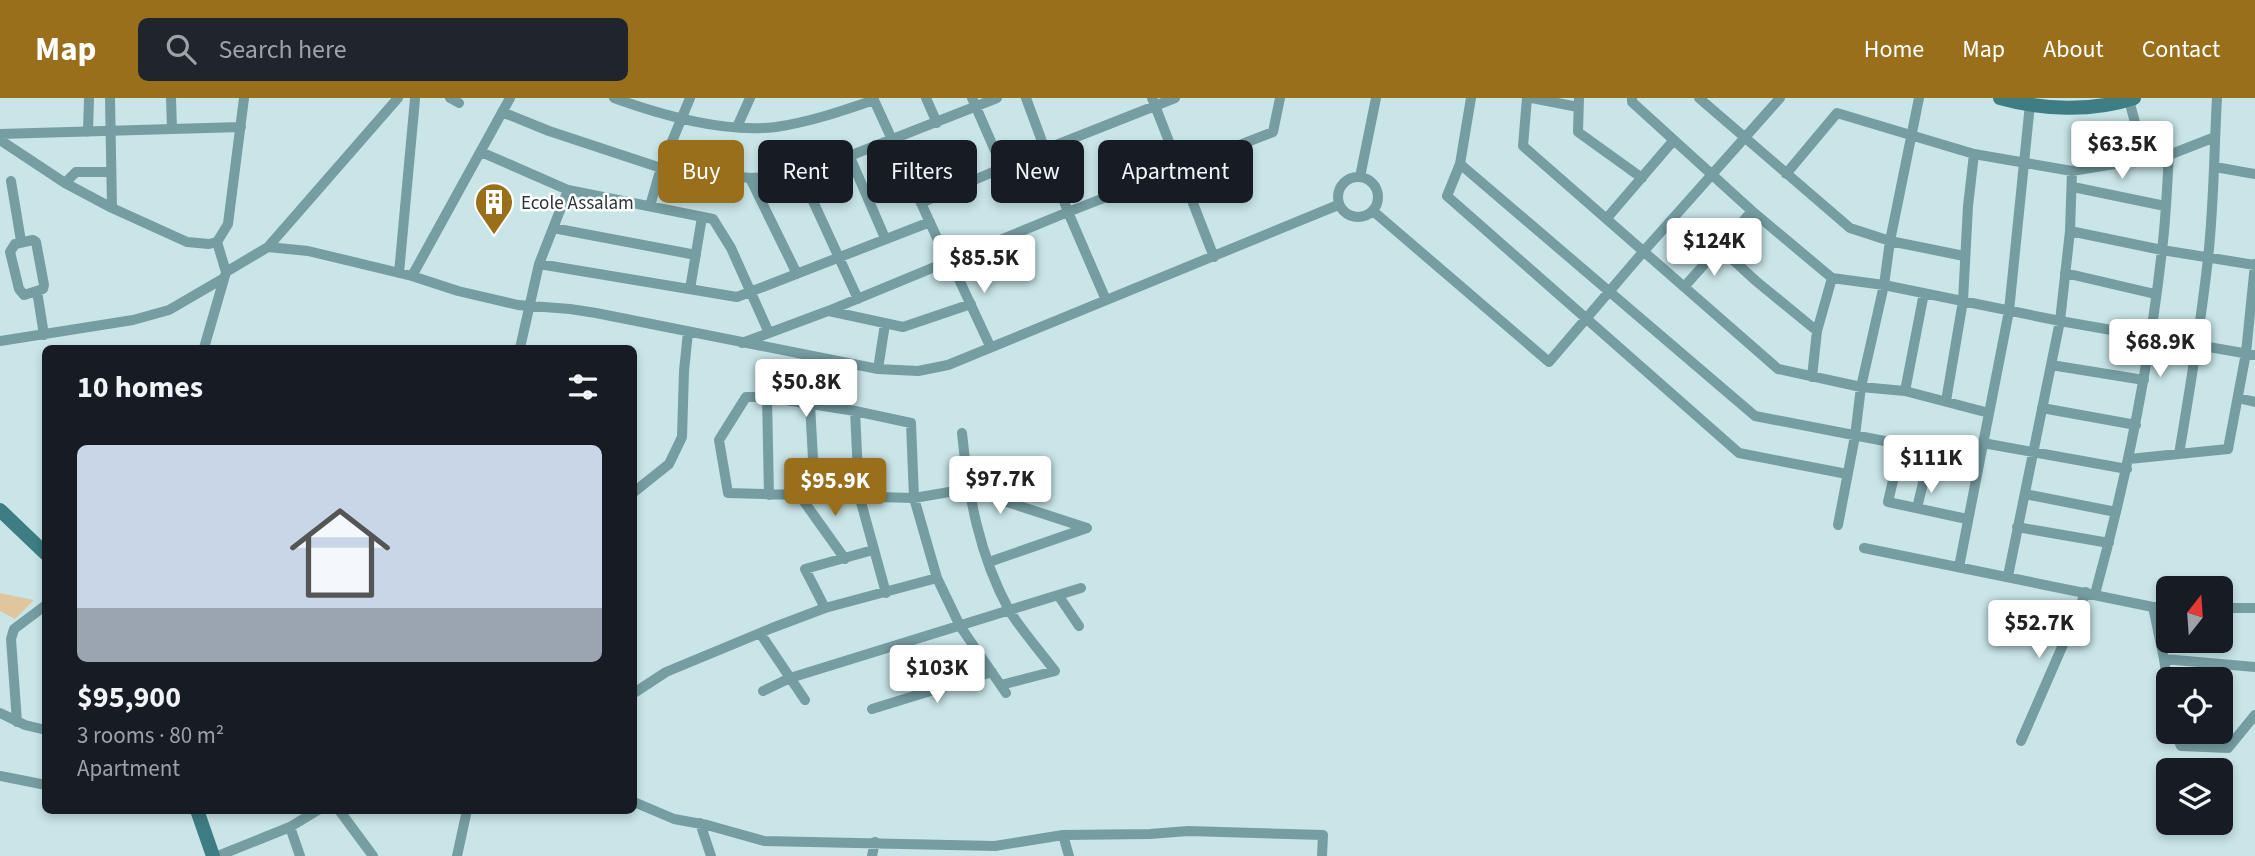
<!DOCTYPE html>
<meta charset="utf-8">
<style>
body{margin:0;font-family:"Source Sans 3",sans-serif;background:#20242c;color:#f1f3f6;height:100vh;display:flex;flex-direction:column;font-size:26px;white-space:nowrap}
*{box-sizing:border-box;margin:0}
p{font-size:23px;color:#9ea1a6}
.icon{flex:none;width:38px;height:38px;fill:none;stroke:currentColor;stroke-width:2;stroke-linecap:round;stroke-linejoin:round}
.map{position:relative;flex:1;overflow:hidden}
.drawer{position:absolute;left:42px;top:247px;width:595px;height:469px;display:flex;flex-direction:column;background:#171b24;border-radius:10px;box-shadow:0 4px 10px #0003}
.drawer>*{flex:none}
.banner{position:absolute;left:658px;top:42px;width:665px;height:63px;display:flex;gap:14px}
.needle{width:46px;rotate:17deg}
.fabs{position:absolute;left:2156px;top:478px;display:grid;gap:14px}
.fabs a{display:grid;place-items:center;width:77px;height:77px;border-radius:10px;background:#171b24;box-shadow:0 4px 10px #0003;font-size:35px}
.price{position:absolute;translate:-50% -60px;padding:0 16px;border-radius:7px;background:#fff;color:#222;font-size:23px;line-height:46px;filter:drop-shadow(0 2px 4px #0008)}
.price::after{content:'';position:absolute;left:50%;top:42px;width:21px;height:16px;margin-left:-10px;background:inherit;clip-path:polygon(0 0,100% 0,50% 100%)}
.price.active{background:#996f1c;color:#fff}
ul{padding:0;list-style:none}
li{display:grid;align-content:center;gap:14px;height:371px;padding:0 35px}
li span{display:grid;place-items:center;height:217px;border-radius:10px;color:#555}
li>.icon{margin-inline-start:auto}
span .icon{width:126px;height:126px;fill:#fffc;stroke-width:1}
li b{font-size:30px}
h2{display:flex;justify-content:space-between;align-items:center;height:84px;padding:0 35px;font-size:30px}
.tag{padding:0 24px;border-radius:10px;background:#171b24;box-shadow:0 4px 10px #0003;font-size:24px;line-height:63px}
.tag.active{background:#996f1c;color:#fff}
header{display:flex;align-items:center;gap:42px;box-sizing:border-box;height:98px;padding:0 35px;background:#996f1c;color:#fff}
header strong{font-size:33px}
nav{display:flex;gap:38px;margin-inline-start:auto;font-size:24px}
.search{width:490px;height:63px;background:#20242c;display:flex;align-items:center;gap:18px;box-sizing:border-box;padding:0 24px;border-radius:10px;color:#9ea1a6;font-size:26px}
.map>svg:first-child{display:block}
.green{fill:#dfc69e}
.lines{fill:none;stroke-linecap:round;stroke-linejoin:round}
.street{stroke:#769da2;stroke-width:10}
.secondary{stroke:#3e7d84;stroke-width:14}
.labels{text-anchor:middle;stroke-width:5;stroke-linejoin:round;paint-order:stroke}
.poi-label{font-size:19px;fill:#2c3638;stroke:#fff;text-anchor:start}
</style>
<header>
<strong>Map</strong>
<div class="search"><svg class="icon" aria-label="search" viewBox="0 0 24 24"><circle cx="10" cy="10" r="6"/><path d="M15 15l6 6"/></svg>Search here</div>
<nav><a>Home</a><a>Map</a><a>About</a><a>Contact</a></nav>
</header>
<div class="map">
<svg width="2255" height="758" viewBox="0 0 2255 758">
<rect width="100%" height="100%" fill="#c9e5e8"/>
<!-- green -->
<path class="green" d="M0 495 34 502 15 521 0 513Z"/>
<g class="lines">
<!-- street -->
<path class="street" d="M110 0 112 110
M171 0 172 31
M450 0 459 5
M614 0C661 17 726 35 776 29 810 24 842 13 874 2
M873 0 948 164 956 175 990 248
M926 0 937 25
M972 0 1003 71
M1026 0 1068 114 1106 202
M1152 0 1214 159
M1471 0 1460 66 1755 318 1931 352 1979 366
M1527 0 1523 48 1778 271 1861 289 1905 293 1989 315
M1532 0 1578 9
M1579 0 1578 34 1642 80
M1632 0V4L1752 113 1832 180 1884 187 2060 223 2255 257
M1699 0 1850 130 1890 143 1964 158
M2129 2 2145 62
M502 14 549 33 661 70 750 80
M737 29 750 0
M88 34 89 0
M0 36 241 29
M0 42 65 85 112 110 187 144 209 146 217 144 226 174
M481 54 568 92 713 121 731 150 769 235
M849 57 885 140
M1460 66 1447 98 1739 355 1847 376
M2215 69 2255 76
M1786 76 1837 15 1974 56
M801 77 858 201
M1338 99a20 20 0 1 1 40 0a20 20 0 1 1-40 0Z
M1360 79 1376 0
M11 83 21 143
M65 85 76 74H111
M2073 89 2165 108
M921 105 1046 51 1175 0
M650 108 661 70 690 0
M1373 113 1549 264 1643 154 1780 0
M1607 120 1673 43
M553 130 696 157
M2070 133 2162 152 2255 167
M33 142 36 144 44 187 43 191 24 197 19 191 10 154 15 146Z
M217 144 228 126 244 0
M268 149 308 153 412 178 458 193 518 207 570 211 596 215 878 271 918 273 948 267 1338 107
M1720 150 1756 183 1817 233
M539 166 737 199 930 124
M399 175 415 1
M2065 175 2155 196
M797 176 750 80 801 77 997 0
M412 178 510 0
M1684 189 1752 113
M690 191 702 119
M37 193 44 237
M829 213 903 229 971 206
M0 243 133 222 169 212 224 180
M742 245 828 213 1068 114 1273 34 1280 0
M204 250 226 174 268 149 398 0
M520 250 539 166 568 92
M2051 267 2144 282
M878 271 885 226
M1812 279 1817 233 1832 180
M1905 293 1924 195
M767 299H746L719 342 728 395 914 400 967 391 1087 430
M2238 300 2255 304
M1946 303 1963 203 1968 108 1974 56 2072 73 2169 57 2215 39
M810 306 815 398
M2042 310 2136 327
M855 313 859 397 886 495
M962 335C968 396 979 457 1009 512 1022 533 1040 553 1055 573L1001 587
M1983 345 2127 371
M1901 348 1888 404 1967 421
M2179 356C2190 291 2201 226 2208 160 2214 107 2214 53 2217 0
M2129 361 2228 351 2246 255 2255 166
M634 394 669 366 682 339 684 273 688 234
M2025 396 2116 414
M769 397 767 299 855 313 911 325 914 400 937 480 960 528 1006 595
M800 398 845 461
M1917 410 1931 352
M1838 427 1855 338 1861 289 1884 187 1890 143 1919 0
M2017 429 2109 445
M1864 450 2153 509H2168
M989 464 1087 430
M1959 469 2009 213 2030 6
M2008 478 2060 223 2070 133 2072 73
M2095 496C2126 383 2149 269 2162 152 2166 121 2167 88 2169 57
M1058 497 1079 528
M2153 509 2164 561 2255 569
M825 510 805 471 873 452
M2221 510H2255
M760 535 805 602
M2164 561 2168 588
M763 593 790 580 1081 490
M634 595 666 574 772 530 825 510 937 480
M872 611 992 574
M0 615 25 627 46 632
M17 624 11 541 14 531 46 507
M2175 634 2181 648 2228 650 2255 617
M2021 643 2086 494
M0 678 46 687
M634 704 674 721 707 727 764 743 995 748 1063 737 1150 736 1188 733 1323 737 1322 758
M339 712 373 758
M700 725 711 758
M290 729 300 758
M1063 737 1069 758
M218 758 290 729 318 712
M457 758 467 712
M872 758 875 744"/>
<!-- secondary -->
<path class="secondary" d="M2000 0C2042 12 2092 14 2134 0
M0 412 46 456
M197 712 213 758"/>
</g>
<!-- icons -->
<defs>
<symbol id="building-pin" viewBox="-11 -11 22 30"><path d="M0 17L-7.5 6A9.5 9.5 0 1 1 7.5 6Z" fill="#996f1c" stroke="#fff"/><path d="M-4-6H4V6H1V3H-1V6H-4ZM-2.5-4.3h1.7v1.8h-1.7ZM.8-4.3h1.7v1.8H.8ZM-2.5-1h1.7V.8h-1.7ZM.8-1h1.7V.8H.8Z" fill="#fff"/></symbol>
</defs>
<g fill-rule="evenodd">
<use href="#building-pin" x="472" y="82" width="44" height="60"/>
</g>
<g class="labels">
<!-- poi labels -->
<g class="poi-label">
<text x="521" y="111">Ecole Assalam</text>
</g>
</g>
</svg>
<div class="fabs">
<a><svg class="needle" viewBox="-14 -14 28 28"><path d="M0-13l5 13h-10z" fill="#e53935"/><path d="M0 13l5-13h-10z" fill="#9ea1a6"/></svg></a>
<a><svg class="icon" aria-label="locate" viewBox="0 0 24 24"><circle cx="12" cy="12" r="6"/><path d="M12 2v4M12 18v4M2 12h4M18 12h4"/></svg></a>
<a><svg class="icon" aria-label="layers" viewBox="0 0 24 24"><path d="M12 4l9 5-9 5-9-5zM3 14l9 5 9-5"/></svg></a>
</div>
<b class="price" style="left:2122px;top:83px">$63.5K</b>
<b class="price" style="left:1714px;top:180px">$124K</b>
<b class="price" style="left:984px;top:197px">$85.5K</b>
<b class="price" style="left:2160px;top:281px">$68.9K</b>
<b class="price" style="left:806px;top:321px">$50.8K</b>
<b class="price" style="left:1931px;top:397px">$111K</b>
<b class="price" style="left:1000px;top:418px">$97.7K</b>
<b class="price active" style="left:835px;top:420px">$95.9K</b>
<b class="price" style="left:2039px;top:562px">$52.7K</b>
<b class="price" style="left:937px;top:607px">$103K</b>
<div class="banner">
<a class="tag active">Buy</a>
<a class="tag">Rent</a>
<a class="tag">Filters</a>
<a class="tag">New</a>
<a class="tag">Apartment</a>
</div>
<section class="drawer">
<h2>10 homes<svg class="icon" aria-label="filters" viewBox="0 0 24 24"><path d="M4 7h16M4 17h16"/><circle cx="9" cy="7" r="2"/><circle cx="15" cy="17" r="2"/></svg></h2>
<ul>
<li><span style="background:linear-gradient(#c9d6e8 75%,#9aa5b1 0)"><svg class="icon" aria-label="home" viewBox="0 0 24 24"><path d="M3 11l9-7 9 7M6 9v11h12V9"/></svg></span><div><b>$95,900</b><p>3 rooms · 80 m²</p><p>Apartment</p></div></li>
</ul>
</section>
</div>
